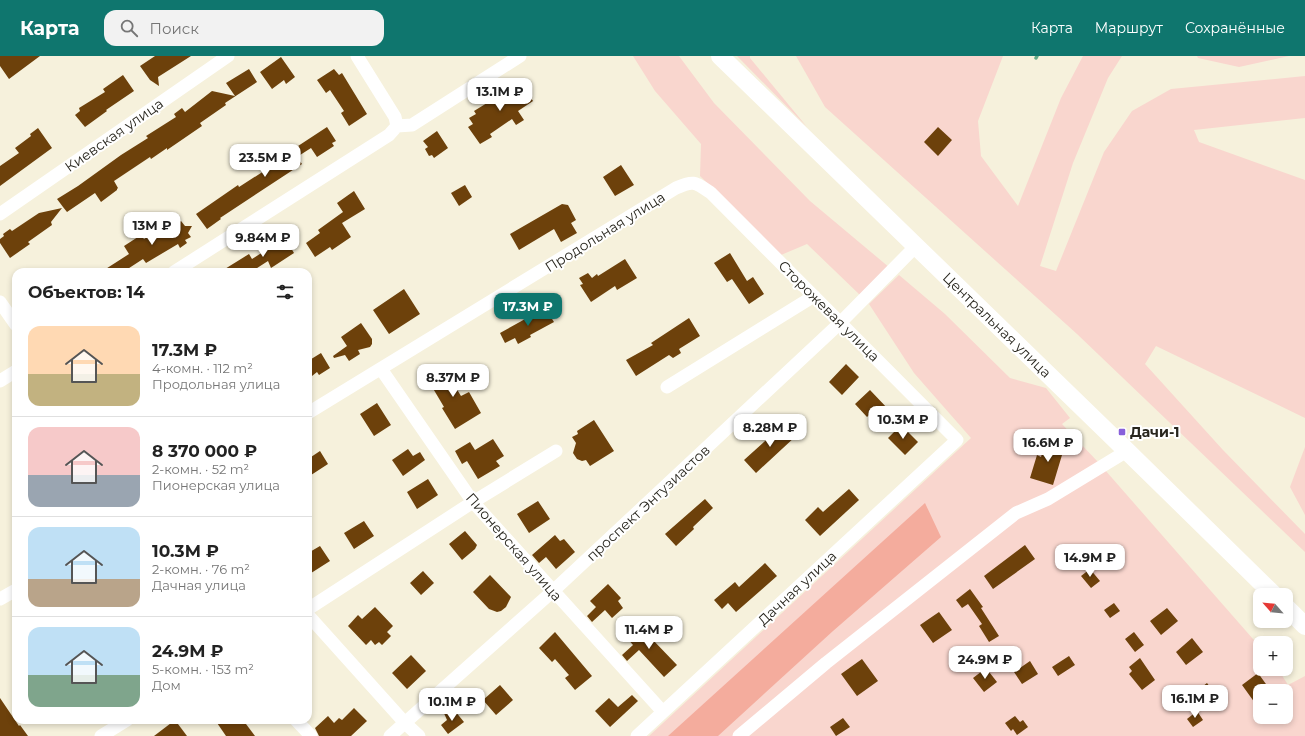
<!DOCTYPE html>
<html lang="ru">
<meta charset="utf-8">
<style>
body{margin:0;font-family:Montserrat,sans-serif;background:#f2f2f2;color:#222;height:100vh;display:flex;flex-direction:column;font-size:15px;white-space:nowrap}
*{box-sizing:border-box;margin:0}
p{font-size:13px;color:#767676}
.icon{flex:none;width:22px;height:22px;fill:none;stroke:currentColor;stroke-width:2;stroke-linecap:round;stroke-linejoin:round}
.map{position:relative;flex:1;overflow:hidden}
.side{position:absolute;left:12px;top:212px;width:300px;height:456px;display:flex;flex-direction:column;background:#fff;border-radius:12px;box-shadow:0 2px 6px #0003}
.side>*{flex:none}
.needle{width:26px;rotate:297deg}
.tools{position:absolute;left:1253px;top:532px;display:grid;gap:8px}
.tools a{display:grid;place-items:center;width:40px;height:40px;border-radius:8px;background:#fff;box-shadow:0 2px 6px #0003;font-size:20px}
.price{position:absolute;translate:-50% -34px;padding:0 9px;border-radius:8px;background:#fff;color:#222;font-size:13px;line-height:26px;filter:drop-shadow(0 1px 2px #0008)}
.price::after{content:'';position:absolute;left:50%;top:24px;width:12px;height:9px;margin-left:-6px;background:inherit;clip-path:polygon(0 0,100% 0,50% 100%)}
.price.active{background:#0f766e;color:#fff}
ul{padding:0;list-style:none}
li{display:flex;align-items:center;gap:12px;height:100px;padding:0 16px}
li+li{border-top:1px solid #e0e0e0}
li span{display:grid;place-items:center;flex:none;width:112px;height:80px;border-radius:12px;color:#555}
li>.icon{margin-inline-start:auto}
span .icon{width:48px;height:48px;fill:#fffc;stroke-width:1}
li b{font-size:17px}
h2{display:flex;justify-content:space-between;align-items:center;height:48px;padding:0 16px;font-size:17px}
header{display:flex;align-items:center;gap:24px;box-sizing:border-box;height:56px;padding:0 20px;background:#0f766e;color:#fff}
header strong{font-size:19px}
nav{display:flex;gap:22px;margin-inline-start:auto;font-size:14px}
.search{width:280px;height:36px;background:#f2f2f2;display:flex;align-items:center;gap:10px;box-sizing:border-box;padding:0 14px;border-radius:12px;color:#767676;font-size:15px}
.map>svg:first-child{display:block}
.green{fill:#f9d6ce;fill-rule:evenodd}
.forest{fill:#f4ac9d}
.lines{fill:none;stroke-linecap:round;stroke-linejoin:round}
.stream{stroke:#64aa88;stroke-width:3.5}
.building{fill:#6d410b}
.street{stroke:#fff;stroke-width:13}
.secondary{stroke:#fff;stroke-width:18}
.poi-dot{fill:#8860da;stroke:#fff;stroke-width:1.5}
.labels{text-anchor:middle;stroke-width:4;stroke-linejoin:round;paint-order:stroke}
.street-label{font-size:14px;fill:#28261e;stroke:#fff}
.poi-label{font-size:14px;font-weight:bold;fill:#28261e;stroke:#fff;text-anchor:start}
</style>
<header>
<strong>Карта</strong>
<div class="search"><svg class="icon" aria-label="search" viewBox="0 0 24 24"><circle cx="10" cy="10" r="6"/><path d="M15 15l6 6"/></svg>Поиск</div>
<nav><a>Карта</a><a>Маршрут</a><a>Сохранённые</a></nav>
</header>
<div class="map">
<svg width="1305" height="680" viewBox="0 0 1305 680">
<rect width="100%" height="100%" fill="#f6f1dc"/>
<!-- green -->
<path class="green" d="M633 0H679L714 47 810 145 890 212 860 239 807 188 781 199 700 120 701 88 655 35Z
M737 0H750V2L807 71Z
M796 0H1003L978 65 981 100 1018 150 1061 42 1083 0H1122L1108 22 1073 107 1040 210 1056 215 1104 96 1132 55 1171 33 1305 20V62L1194 74 1199 86 1305 124V362L1156 290 1145 308 1223 394 1305 478V496L1077 278 825 51Z
M1197 0H1289L1239 11 1198 2Z
M899 219 945 258 1010 322 1046 332 1070 362 1062 368 1098 406 1260 591V613H1278L1288 629 1305 620V680H649L971 382 914 317 869 248ZM1260 635H1286V661H1260Z
M1305 391V459L1290 431Z"/>
<!-- forest -->
<path class="forest" d="M925 447 941 481 833 575 718 680H668Z"/>
<g class="lines">
<!-- stream -->
<path class="stream" d="M1036 2 1037 0"/>
</g>
<!-- building -->
<path class="building" d="M0 0H40L9 23 0 10Z
M155 0H191L158 21 159 30 150 24 140 10Z
M281 1 295 21 286 28 284 24 272 33 260 16Z
M249 13 257 26 225 47 226 49 200 67 202 70 167 94V92L151 103 150 101 114 125 118 132 117 133V134L101 146 95 137 67 156 63 151 57 143 78 130 121 99 148 82 146 80 176 61 174 58 182 52 185 56 212 35 235 40 226 27Z
M334 13 339 19 342 17 367 58 349 70 341 57 344 55 330 34 326 37 317 24Z
M123 19 134 35 106 54 107 55 85 71 75 59 80 55 79 52 105 36 103 33Z
M520 26 533 45 518 55 524 64 516 69 512 63 490 78 492 81 480 88 468 71 473 68 469 62 476 58 474 55 500 39 497 34 506 28 510 33Z
M327 71 336 85 332 87 334 90 317 101 311 92 297 101 302 108 220 162 221 163 207 173 196 158 238 129 239 131 264 115 261 111 294 90 295 92Z
M938 71 952 84 938 100 924 86Z
M38 72 52 92 0 130V110L19 97 15 92 31 80 30 78Z
M437 75 448 92 434 102 432 99 429 100 425 93 428 91 423 85Z
M621 109 634 129 615 140 603 121Z
M465 129 472 141 459 150 451 137Z
M354 135 365 153 342 167 351 181 332 194 330 191 315 201 306 187 320 177 318 174 343 156 337 147Z
M562 148 568 149 576 164 571 167 577 177 561 186 554 173 519 194 510 178Z
M62 152 51 166 52 169 28 186 30 188 10 202 0 187V183L4 180 3 178 10 173 12 175 39 157Z
M175 163 178 167 181 165 185 170H192L188 177 191 181 185 184 187 187 180 192 178 188 146 207 143 203 123 216H101L129 198 124 190 141 179 144 183Z
M285 182 294 197 271 212 268 205 251 216H220L249 198 252 203Z
M730 197 747 225 753 221 764 238 749 248 732 223 727 226 714 207Z
M625 203 637 222 617 234 615 230 591 246 580 229 583 228 579 222 588 217 592 222 597 218 598 220Z
M404 233 420 258 389 278 373 254Z
M545 252 554 266 530 279 531 281 518 288 515 282 505 287 500 277Z
M689 262 700 280 679 293 681 297 673 302 669 299 636 320 626 304 653 289 651 287Z
M361 267 372 283V288L370 291 358 294 360 298 349 305 345 299 334 302 333 300 347 290 341 281Z
M321 297 330 312 319 319 317 316 312 320 308 313V305Z
M846 308 859 321 842 339 829 326Z
M442 309 461 340 469 336 481 357 455 373 442 352 444 351 425 319Z
M870 334 889 354 880 363 873 355 867 361 855 348Z
M377 347 391 369 374 380 360 358Z
M594 364 614 395 590 410 586 404 582 405 577 403 573 397 576 387 572 381 578 378 577 375Z
M784 368 796 380 756 417 744 404Z
M901 369 918 386 905 399 888 382Z
M493 383 504 400 496 405 500 410 478 423 467 405 462 408 455 395 470 386 475 394Z
M1046 383 1065 389 1053 429 1030 422 1037 399 1041 401Z
M408 393 413 400 420 396 425 404 403 420 392 404Z
M320 395 328 408 308 421V403Z
M428 423 438 439 417 453 407 436Z
M849 433 859 444 820 480 805 464 818 451 823 456Z
M705 443 713 452 693 471 694 473 676 490 665 478Z
M538 445 550 463 529 477 517 458Z
M364 465 374 480 354 493 344 477Z
M465 475 477 489 475 493 462 504 449 488Z
M555 479 560 485 564 483 575 496 556 513 546 501 539 507 532 499Z
M1025 489 1035 503 993 533 984 520Z
M320 490 330 505 308 519V497Z
M765 507 777 520 736 556 728 547 722 553 714 544 735 526 739 531Z
M1090 513 1100 525 1091 532 1081 520Z
M423 515 434 527 421 539 410 527Z
M490 519 511 541 506 551 501 555 497 556 489 553 473 536Z
M608 528 621 542 618 545 623 552 612 562 605 554 592 566 587 560 596 551 590 545Z
M970 533 983 551 981 552 999 580 989 586 979 570 982 568 968 548 962 552 956 544Z
M1114 547 1120 555 1110 562 1104 554Z
M375 551 393 570 387 576 391 580 382 589 379 586 375 589 371 584 366 589 348 570 358 559 362 563Z
M1167 552 1178 565 1161 579 1150 565Z
M939 556 952 574 933 587 920 569Z
M643 567 655 580 652 583 677 609 664 621 639 594 627 605 622 599 633 589 626 581Z
M555 576 592 620 575 634 565 622 569 619 555 603 552 606 539 592Z
M1134 576 1144 589 1135 596 1125 583Z
M1192 582 1203 596 1186 609 1176 596Z
M411 599 426 615 407 633 392 617Z
M1069 600 1075 609 1058 620 1052 611Z
M1140 602 1155 624 1142 634 1129 618 1132 615 1129 611Z
M862 603 878 625 857 640 841 618Z
M1030 605 1038 618 1022 628 1014 616Z
M986 612 997 626 984 636 973 622Z
M1258 617 1271 635H1260V654L1242 629Z
M1207 627 1215 638 1206 645 1198 634Z
M500 629 513 644 496 659 483 644Z
M632 639 638 645 610 671 595 655 609 642 618 651Z
M0 642 19 670 20 669 28 680H0Z
M354 652 367 665 351 680H319L315 672 328 660 334 667 339 662 342 664Z
M443 655 452 658 455 655 464 666 448 678 441 669 447 664Z
M1197 655 1203 664 1193 671 1187 663Z
M1015 660 1020 666 1023 664 1028 671 1017 679 1013 673 1011 675 1005 667Z
M843 662 850 671 836 680 830 671Z
M175 664 187 680H154Z
M215 664H243L255 680H226Z"/>
<g class="lines">
<!-- street -->
<path class="street" d="M357 0 395 61 397 70
M0 158 228 0
M174 216 389 79 397 70 412 69 520 0
M0 246 16 269
M381 313 473 446 663 656
M0 325 16 315
M667 331 814 240
M308 357 676 132C694 124 695 126 711 137L957 384 637 680
M0 543 16 534
M308 553 473 446 556 395
M308 559 405 667 419 680
M296 664 311 680
M101 680 127 664
M390 680 553 535 840 267 916 190
M739 680 826 607 1016 457 1048 443 1127 395"/>
<!-- secondary -->
<path class="secondary" d="M720 0 1127 395 1274 539
M1286 551 1305 570"/>
</g>
<!-- markers -->
<rect class="poi-dot" x="1118" y="372" width="8" height="8" rx="2"/>
<g class="labels">
<!-- street labels -->
<g class="street-label">
<text transform="translate(114 79) rotate(-35)" y="5">Киевская улица</text>
<text transform="translate(605 176) rotate(-32)" y="5">Продольная улица</text>
<text transform="translate(829 255) rotate(45)" y="5">Сторожевая улица</text>
<text transform="translate(997 269) rotate(44)" y="5">Центральная улица</text>
<text transform="translate(648 447) rotate(-43)" y="5">проспект Энтузиастов</text>
<text transform="translate(514 491) rotate(49)" y="5">Пионерская улица</text>
<text transform="translate(797 532) rotate(-43)" y="5">Дачная улица</text>
</g>
<!-- poi labels -->
<g class="poi-label">
<text x="1130" y="381">Дачи-1</text>
</g>
</g>
</svg>
<div class="tools">
<a><svg class="needle" viewBox="-14 -14 28 28"><path d="M0-13l5 13h-10z" fill="#e53935"/><path d="M0 13l5-13h-10z" fill="#767676"/></svg></a>
<a>+</a>
<a>−</a>
</div>
<b class="price" style="left:500px;top:56px">13.1M ₽</b>
<b class="price" style="left:265px;top:122px">23.5M ₽</b>
<b class="price" style="left:152px;top:190px">13M ₽</b>
<b class="price" style="left:263px;top:202px">9.84M ₽</b>
<b class="price active" style="left:528px;top:271px">17.3M ₽</b>
<b class="price" style="left:453px;top:342px">8.37M ₽</b>
<b class="price" style="left:903px;top:384px">10.3M ₽</b>
<b class="price" style="left:770px;top:392px">8.28M ₽</b>
<b class="price" style="left:1048px;top:407px">16.6M ₽</b>
<b class="price" style="left:1090px;top:522px">14.9M ₽</b>
<b class="price" style="left:649px;top:594px">11.4M ₽</b>
<b class="price" style="left:985px;top:624px">24.9M ₽</b>
<b class="price" style="left:1195px;top:663px">16.1M ₽</b>
<b class="price" style="left:452px;top:666px">10.1M ₽</b>
<section class="side">
<h2>Объектов: 14<svg class="icon" aria-label="filters" viewBox="0 0 24 24"><path d="M4 7h16M4 17h16"/><circle cx="9" cy="7" r="2"/><circle cx="15" cy="17" r="2"/></svg></h2>
<ul>
<li><span style="background:linear-gradient(#ffd9b3 60%,#c2b280 0)"><svg class="icon" aria-label="home" viewBox="0 0 24 24"><path d="M3 11l9-7 9 7M6 9v11h12V9"/></svg></span><div><b>17.3M ₽</b><p>4-комн. · 112 m²</p><p>Продольная улица</p></div></li>
<li><span style="background:linear-gradient(#f6c9c9 60%,#9aa5b1 0)"><svg class="icon" aria-label="home" viewBox="0 0 24 24"><path d="M3 11l9-7 9 7M6 9v11h12V9"/></svg></span><div><b>8 370 000 ₽</b><p>2-комн. · 52 m²</p><p>Пионерская улица</p></div></li>
<li><span style="background:linear-gradient(#bfe0f5 65%,#b9a48a 0)"><svg class="icon" aria-label="home" viewBox="0 0 24 24"><path d="M3 11l9-7 9 7M6 9v11h12V9"/></svg></span><div><b>10.3M ₽</b><p>2-комн. · 76 m²</p><p>Дачная улица</p></div></li>
<li><span style="background:linear-gradient(#bfe0f5 60%,#7fa58c 0)"><svg class="icon" aria-label="home" viewBox="0 0 24 24"><path d="M3 11l9-7 9 7M6 9v11h12V9"/></svg></span><div><b>24.9M ₽</b><p>5-комн. · 153 m²</p><p>Дом</p></div></li>
</ul>
</section>
</div>
